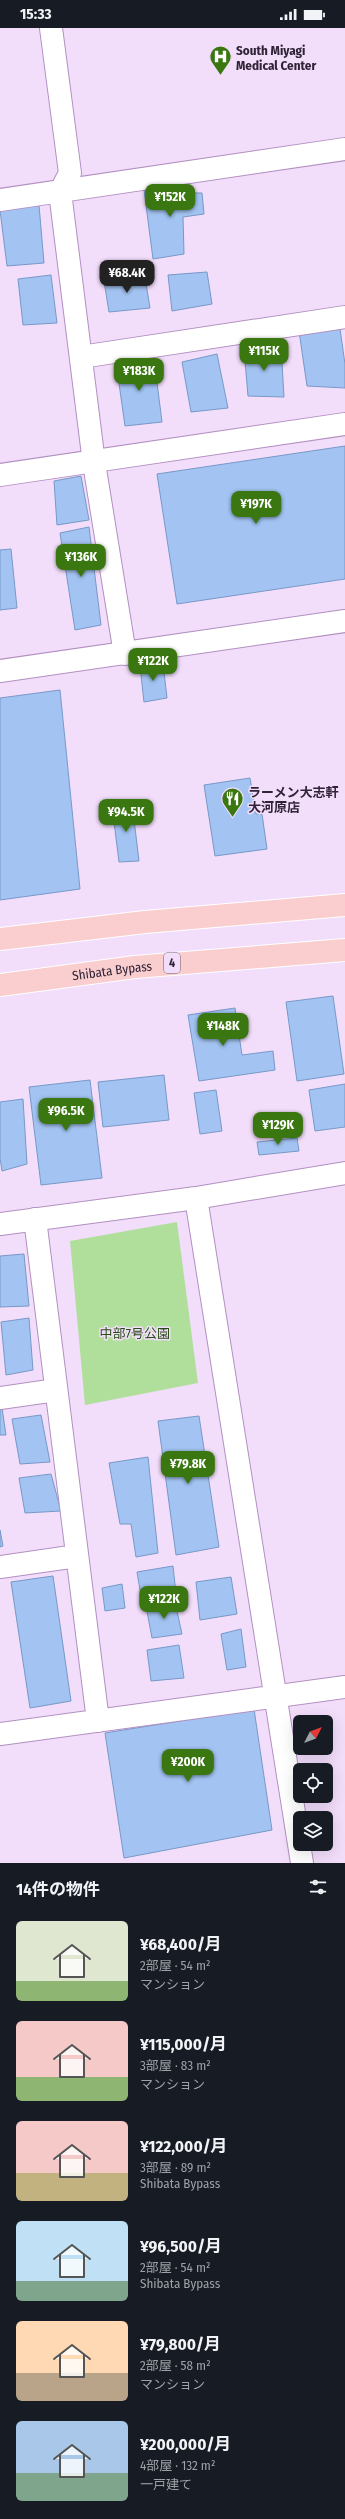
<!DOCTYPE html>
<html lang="ja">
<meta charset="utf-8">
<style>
body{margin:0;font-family:"Fira Sans Condensed","Noto Sans JP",sans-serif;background:#20242c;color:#f1f3f6;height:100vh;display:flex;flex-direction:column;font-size:15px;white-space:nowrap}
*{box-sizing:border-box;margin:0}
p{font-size:13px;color:#9ea1a6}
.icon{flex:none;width:22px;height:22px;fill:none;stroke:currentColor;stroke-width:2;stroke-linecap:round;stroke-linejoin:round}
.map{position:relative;height:1835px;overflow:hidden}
.sheet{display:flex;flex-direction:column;background:#171b24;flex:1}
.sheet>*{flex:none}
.needle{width:26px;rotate:48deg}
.buttons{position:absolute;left:293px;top:1687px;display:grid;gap:8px}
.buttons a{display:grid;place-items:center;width:40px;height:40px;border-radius:6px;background:#171b24;box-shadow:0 4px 16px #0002;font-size:20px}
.price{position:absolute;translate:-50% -34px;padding:0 9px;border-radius:8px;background:#3a7710;color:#fff;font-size:13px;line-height:26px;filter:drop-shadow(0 1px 2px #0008)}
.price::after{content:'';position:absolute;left:50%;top:24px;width:12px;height:9px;margin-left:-6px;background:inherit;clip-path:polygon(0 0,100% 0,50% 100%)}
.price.active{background:#222;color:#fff}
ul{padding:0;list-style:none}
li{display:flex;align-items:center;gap:12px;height:100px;padding:0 16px}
li span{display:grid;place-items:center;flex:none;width:112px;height:80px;border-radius:6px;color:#555}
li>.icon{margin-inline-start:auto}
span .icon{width:48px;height:48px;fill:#fffc;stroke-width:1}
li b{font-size:17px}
h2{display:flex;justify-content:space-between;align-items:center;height:48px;padding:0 16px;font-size:17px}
.status{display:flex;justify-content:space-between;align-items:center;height:28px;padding:0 20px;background:#171b24;direction:ltr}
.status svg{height:11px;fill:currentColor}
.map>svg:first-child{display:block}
.green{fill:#b0df9b}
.building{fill:#a3c4f2;stroke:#7799c7}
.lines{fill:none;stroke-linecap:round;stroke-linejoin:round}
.minor-casing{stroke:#b390c0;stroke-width:24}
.tertiary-casing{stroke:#b390c0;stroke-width:24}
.trunk-casing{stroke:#fff;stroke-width:24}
.minor{stroke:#fff;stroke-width:22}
.tertiary{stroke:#fff;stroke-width:22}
.trunk{stroke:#facecf;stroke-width:22}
.labels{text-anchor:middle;stroke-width:3;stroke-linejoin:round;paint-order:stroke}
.shield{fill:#f2ddfb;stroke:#6a5b71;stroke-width:1}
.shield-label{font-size:12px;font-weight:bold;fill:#302336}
.poi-label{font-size:13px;font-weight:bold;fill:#302336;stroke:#f2ddfb;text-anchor:start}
.street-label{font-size:13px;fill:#302336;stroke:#f2ddfb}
.park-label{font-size:13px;fill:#284c15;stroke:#f2ddfb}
</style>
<div class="status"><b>15:33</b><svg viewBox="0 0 49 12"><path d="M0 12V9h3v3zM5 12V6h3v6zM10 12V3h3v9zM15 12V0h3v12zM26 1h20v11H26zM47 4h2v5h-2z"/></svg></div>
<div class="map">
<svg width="345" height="1835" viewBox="0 0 345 1835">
<rect width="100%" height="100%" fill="#f2ddfb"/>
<!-- green -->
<path class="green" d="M177 1194 198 1355 85 1377 70 1213Z"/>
<!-- building -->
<path class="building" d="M175 156 178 165H202L204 186 183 189 184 226 153 231 144 162Z
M39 177 44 235 7 238 0 182Z
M207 244 212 276 172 283 168 247Z
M51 247 57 295 23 297 18 251Z
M145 249 150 280 109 284 104 253Z
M340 301 345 336V360L307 358 299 303Z
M281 318 284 369 248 368 244 321Z
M217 326 228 380 191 384 182 334Z
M154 331 162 394 125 398 116 334Z
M345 418V551L177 576 157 446Z
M81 448 89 492 57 497 54 453Z
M89 499 101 597 75 602 60 505Z
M11 521 17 580 0 582V522Z
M163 635 167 670 144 674 140 638Z
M60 662 80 861 0 872V670Z
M250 750 256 786H262L267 821 215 828 204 757Z
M132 775 139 833 119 834 112 778Z
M333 968 344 1046 297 1053 286 974Z
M235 980 242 1027 273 1023 275 1042 199 1053 188 987Z
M164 1047 169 1092 103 1099 98 1054Z
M90 1052 102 1150 41 1157 29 1059Z
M345 1056V1099L315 1103 309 1062Z
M216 1062 222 1103 200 1106 194 1065Z
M23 1071 27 1136 2 1143 0 1130V1074Z
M297 1110 299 1123 259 1127 257 1114Z
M24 1226 29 1278 0 1279V1228Z
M29 1290 33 1342 6 1347 1 1294Z
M0 1380H2L6 1407H0Z
M41 1387 50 1434 20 1436 12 1391Z
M199 1388 219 1519 176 1527 158 1393Z
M148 1429 158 1525 136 1529 131 1496H120L109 1435Z
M51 1446 61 1483 25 1485 19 1450Z
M0 1502 3 1518 0 1519Z
M173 1538 176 1566 141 1568 137 1544Z
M53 1548 71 1673 30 1680 11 1554Z
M231 1549 237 1586 200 1592 196 1554Z
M122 1556 125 1580 105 1583 102 1560Z
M175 1574 182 1606 152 1610 146 1578Z
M241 1601 246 1639 227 1642 221 1606Z
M179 1617 184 1650 151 1653 147 1622Z
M254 1681 272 1802 124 1830 105 1705Z"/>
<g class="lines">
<defs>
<path id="minor" d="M60 164 94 435 125 626
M0 172 345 121
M81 329 345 289
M0 447 345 396
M0 643 345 593
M196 1170 302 1835
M35 1191 98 1693
M0 1196 196 1170 345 1145
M0 1370 56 1362
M0 1539 77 1528
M0 1706 345 1659"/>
<path id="tertiary" d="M51 0 70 145 60 164"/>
<g id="trunk">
<path d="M0 911 145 894 345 877"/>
<path id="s1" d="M0 957 135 939 345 922"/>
</g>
</defs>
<!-- minor casing -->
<use href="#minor" class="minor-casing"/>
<!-- tertiary casing -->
<use href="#tertiary" class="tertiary-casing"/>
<!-- trunk casing -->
<use href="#trunk" class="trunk-casing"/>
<!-- minor -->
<use href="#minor" class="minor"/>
<!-- tertiary -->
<use href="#tertiary" class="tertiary"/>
<!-- trunk -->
<use href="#trunk" class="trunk"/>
</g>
<!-- icons -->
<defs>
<symbol id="hospital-pin" viewBox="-11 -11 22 30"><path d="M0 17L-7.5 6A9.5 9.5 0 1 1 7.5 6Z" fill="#3a7710" stroke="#f2ddfb"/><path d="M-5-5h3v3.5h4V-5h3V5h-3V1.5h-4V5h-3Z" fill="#fff"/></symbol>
<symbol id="restaurant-pin" viewBox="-11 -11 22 30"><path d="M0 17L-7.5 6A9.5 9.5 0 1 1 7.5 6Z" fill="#3a7710" stroke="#f2ddfb"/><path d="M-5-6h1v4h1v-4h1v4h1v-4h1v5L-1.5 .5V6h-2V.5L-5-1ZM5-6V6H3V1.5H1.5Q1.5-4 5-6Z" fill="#fff"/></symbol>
</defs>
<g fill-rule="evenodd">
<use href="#hospital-pin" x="208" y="16" width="25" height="34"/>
<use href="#restaurant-pin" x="220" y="758" width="25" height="34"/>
</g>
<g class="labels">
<!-- shield labels -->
<rect class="shield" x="164" y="925" width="16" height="20" rx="3"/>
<g class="shield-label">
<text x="172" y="939">4</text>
</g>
<!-- poi labels -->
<g class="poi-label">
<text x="236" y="27">South Miyagi<tspan x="236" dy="15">Medical Center</tspan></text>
<text x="248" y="769">ラーメン大志軒<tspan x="248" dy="15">大河原店</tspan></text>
</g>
<!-- street labels -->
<g class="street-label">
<text dy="5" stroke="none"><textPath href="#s1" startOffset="113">Shibata Bypass</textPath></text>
</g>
<!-- park labels -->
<g class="park-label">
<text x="135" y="1310">中部7号公園</text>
</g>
</g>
</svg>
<div class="buttons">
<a><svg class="needle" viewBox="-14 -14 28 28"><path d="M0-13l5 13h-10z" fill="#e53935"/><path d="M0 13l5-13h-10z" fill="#9ea1a6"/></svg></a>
<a><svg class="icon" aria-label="locate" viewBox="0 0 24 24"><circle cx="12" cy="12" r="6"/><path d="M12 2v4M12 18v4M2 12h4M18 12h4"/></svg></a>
<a><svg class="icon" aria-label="layers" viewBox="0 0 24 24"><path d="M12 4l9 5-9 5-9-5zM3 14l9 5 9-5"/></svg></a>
</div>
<b class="price" style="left:170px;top:190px">¥152K</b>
<b class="price active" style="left:127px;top:266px">¥68.4K</b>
<b class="price" style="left:264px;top:344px">¥115K</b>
<b class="price" style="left:139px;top:364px">¥183K</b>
<b class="price" style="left:256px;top:497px">¥197K</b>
<b class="price" style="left:81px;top:550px">¥136K</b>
<b class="price" style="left:153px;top:654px">¥122K</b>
<b class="price" style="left:126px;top:805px">¥94.5K</b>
<b class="price" style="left:223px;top:1019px">¥148K</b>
<b class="price" style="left:66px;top:1104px">¥96.5K</b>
<b class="price" style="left:278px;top:1118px">¥129K</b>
<b class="price" style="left:188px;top:1457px">¥79.8K</b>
<b class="price" style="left:164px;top:1592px">¥122K</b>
<b class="price" style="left:188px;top:1755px">¥200K</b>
</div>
<section class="sheet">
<h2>14件の物件<svg class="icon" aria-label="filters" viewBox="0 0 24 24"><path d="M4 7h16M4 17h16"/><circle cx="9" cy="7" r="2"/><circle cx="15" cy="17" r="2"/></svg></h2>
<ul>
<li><span style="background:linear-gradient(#dfe7d0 75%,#8fb573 0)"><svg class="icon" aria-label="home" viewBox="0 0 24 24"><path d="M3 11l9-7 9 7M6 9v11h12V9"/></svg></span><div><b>¥68,400/月</b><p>2部屋 · 54 m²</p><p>マンション</p></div></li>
<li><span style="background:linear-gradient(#f6c9c9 70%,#8fb573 0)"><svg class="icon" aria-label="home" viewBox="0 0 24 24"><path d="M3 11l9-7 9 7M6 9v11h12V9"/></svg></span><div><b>¥115,000/月</b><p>3部屋 · 83 m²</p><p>マンション</p></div></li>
<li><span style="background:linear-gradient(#f6c9c9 65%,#c2b280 0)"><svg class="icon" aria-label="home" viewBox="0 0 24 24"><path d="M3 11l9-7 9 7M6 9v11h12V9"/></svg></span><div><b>¥122,000/月</b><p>3部屋 · 89 m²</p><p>Shibata Bypass</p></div></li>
<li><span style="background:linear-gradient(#bfe0f5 75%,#7fa58c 0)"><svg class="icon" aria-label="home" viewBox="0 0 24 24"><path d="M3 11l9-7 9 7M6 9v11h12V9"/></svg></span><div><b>¥96,500/月</b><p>2部屋 · 54 m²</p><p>Shibata Bypass</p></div></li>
<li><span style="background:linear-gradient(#ffd9b3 65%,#b9a48a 0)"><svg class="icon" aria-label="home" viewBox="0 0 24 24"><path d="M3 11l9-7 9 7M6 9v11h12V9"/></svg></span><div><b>¥79,800/月</b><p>2部屋 · 58 m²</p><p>マンション</p></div></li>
<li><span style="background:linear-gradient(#a9c7e8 65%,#7fa58c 0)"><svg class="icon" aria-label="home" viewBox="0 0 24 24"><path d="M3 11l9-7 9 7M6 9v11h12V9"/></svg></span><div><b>¥200,000/月</b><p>4部屋 · 132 m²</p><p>一戸建て</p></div></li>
</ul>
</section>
